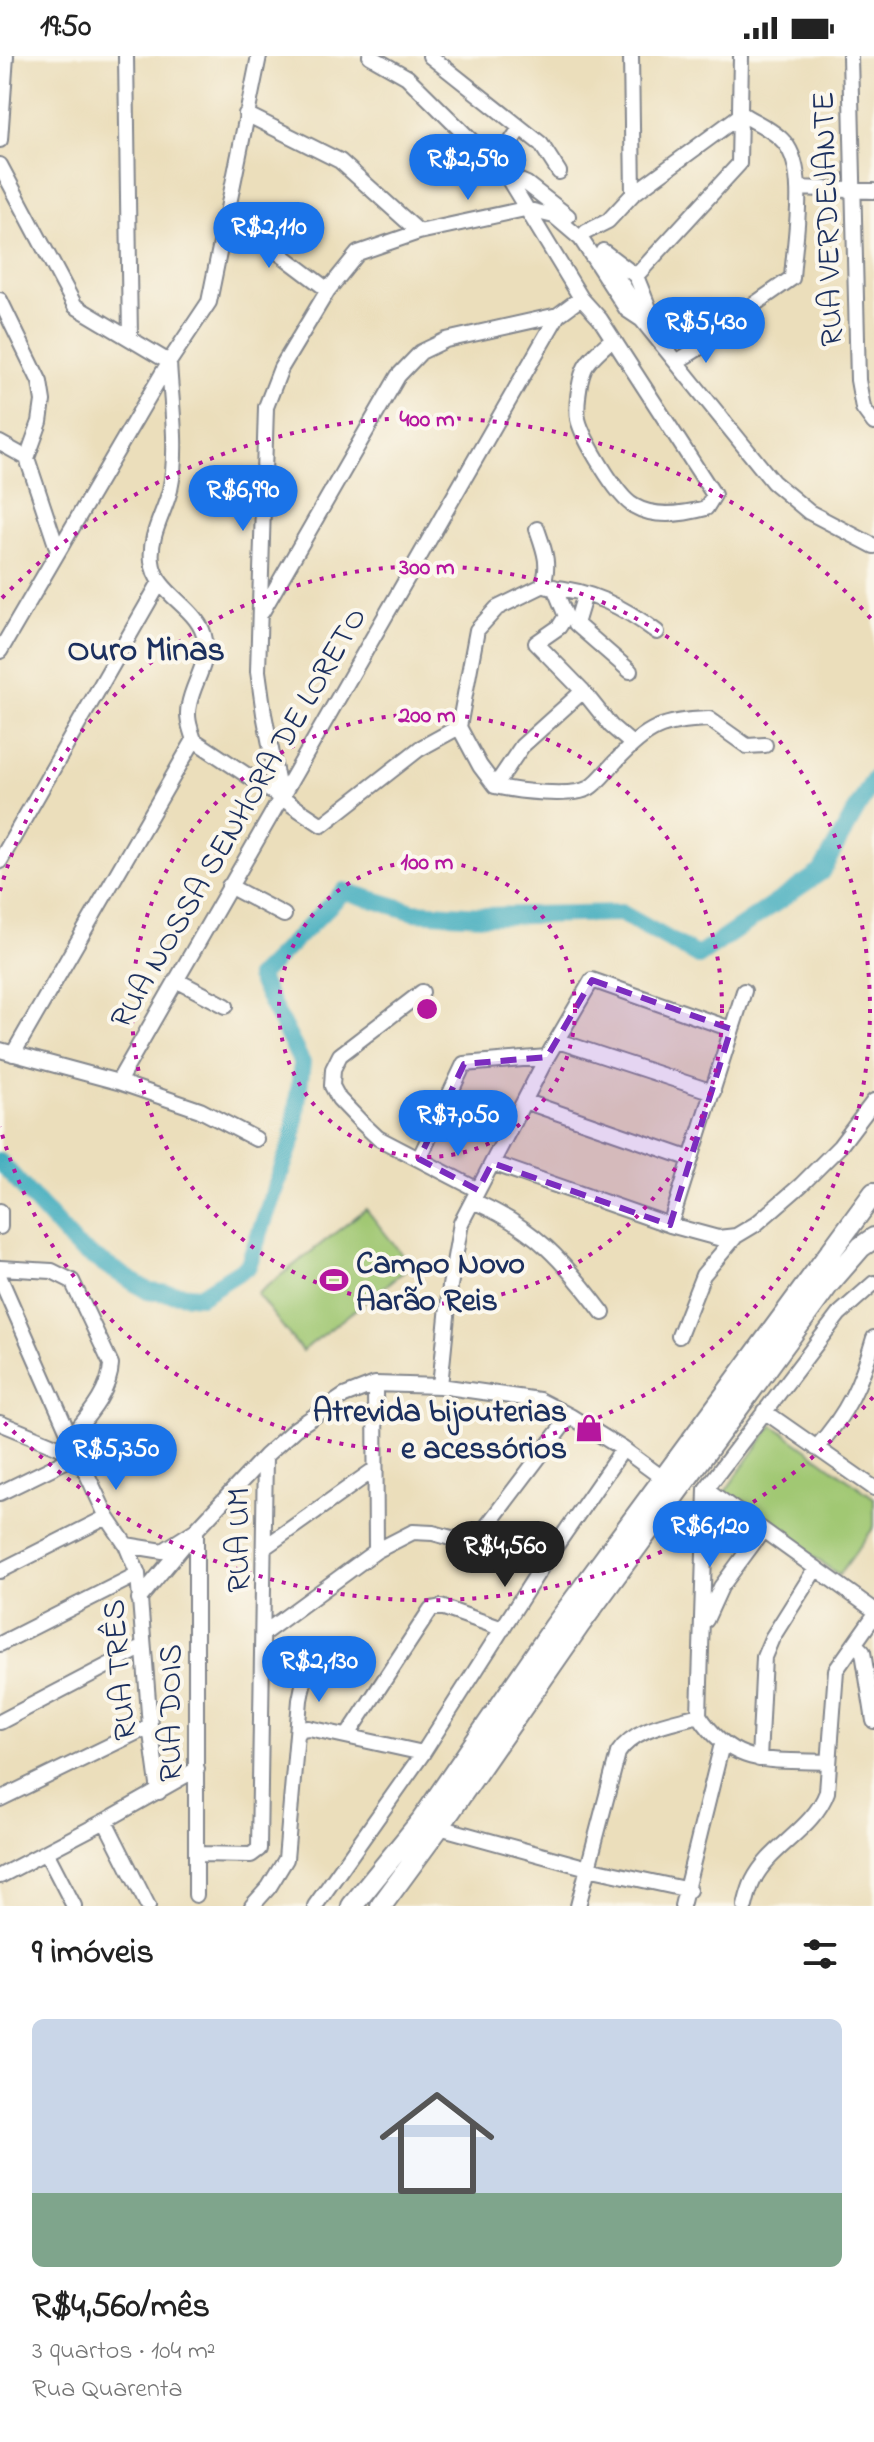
<!DOCTYPE html>
<html lang="pt">
<meta charset="utf-8">
<style>
body{margin:0;font-family:"Indie Flower",sans-serif;background:#f6f6f6;color:#222;height:100vh;display:flex;flex-direction:column;font-size:30px;white-space:nowrap}
*{box-sizing:border-box;margin:0}
p{font-size:26px;color:#767676}
.icon{flex:none;width:44px;height:44px;fill:none;stroke:currentColor;stroke-width:2;stroke-linecap:round;stroke-linejoin:round}
.map{position:relative;height:1850px;overflow:hidden}
.sheet{display:flex;flex-direction:column;background:#fff;flex:1}
.sheet>*{flex:none}
.price{position:absolute;translate:-50% -68px;padding:0 18px;border-radius:28px;background:#1a73e8;color:#fff;font-size:26px;line-height:52px;filter:drop-shadow(0 2px 4px #0008)}
.price::after{content:'';position:absolute;left:50%;top:48px;width:24px;height:18px;margin-left:-12px;background:inherit;clip-path:polygon(0 0,100% 0,50% 100%)}
.price.selected{background:#222;color:#fff}
ul{padding:0;list-style:none}
li{display:grid;align-content:center;gap:16px;height:424px;padding:0 32px}
li+li{border-top:2px solid #e0e0e0}
li span{display:grid;place-items:center;height:248px;border-radius:12px;color:#555}
li>.icon{margin-inline-start:auto}
span .icon{width:144px;height:144px;fill:#fffc;stroke-width:1}
li b{font-size:34px}
h2{display:flex;justify-content:space-between;align-items:center;height:96px;padding:0 32px;font-size:34px}
.status{display:flex;justify-content:space-between;align-items:center;height:56px;padding:0 40px;background:#fff;direction:ltr}
.status svg{height:22px;fill:currentColor}
.map>svg:first-child{display:block}
.green{fill:#a1c873;stroke:#5e7c68;stroke-width:2}
.lines{fill:none;stroke-linecap:round;stroke-linejoin:round}
.river{stroke:#3facbd;stroke-width:18}
.minor-casing{stroke:#83868c;stroke-width:18}
.highway-casing{stroke:#83868c;stroke-width:24}
.minor{stroke:#fff;stroke-width:14}
.highway{stroke:#fff;stroke-width:20}
.marked{fill:#7b2cbf;fill-opacity:0.2;stroke:#7b2cbf;stroke-width:6;stroke-dasharray:16 10;stroke-linejoin:round}
.ring{fill:none;stroke:#b5179e;stroke-width:4;stroke-dasharray:4 8}
.labels{text-anchor:middle;stroke-width:8;stroke-linejoin:round;paint-order:stroke}
.street-label{font-size:32px;fill:#1b2f5e;stroke:#fbf7ec}
.poi-label{font-size:32px;font-weight:bold;fill:#1b2f5e;stroke:#fbf7ec;text-anchor:start}
.neighbourhood-label{font-size:34px;font-weight:bold;fill:#1b2f5e;stroke:#fbf7ec}
.centre{fill:#b5179e;stroke:#fbf7ec;stroke-width:4}
.ring-label{font-size:24px;text-anchor:middle;font-weight:bold;fill:#b5179e;stroke:#fbf7ec;stroke-width:8;stroke-linejoin:round;paint-order:stroke}
</style>
<div class="status"><b>19:50</b><svg viewBox="0 0 49 12"><path d="M0 12V9h3v3zM5 12V6h3v6zM10 12V3h3v9zM15 12V0h3v12zM26 1h20v11H26zM47 4h2v5h-2z"/></svg></div>
<div class="map">
<svg width="874" height="1850" viewBox="0 0 874 1850">
<rect width="100%" height="100%" fill="#fbf7ec"/>
<filter id="ink" filterUnits="userSpaceOnUse"><feTurbulence type="fractalNoise" baseFrequency=".0125" numOctaves="2"/><feDisplacementMap in="SourceGraphic" scale="16" xChannelSelector="R" yChannelSelector="G"/><feConvolveMatrix kernelMatrix="1 2 1 2 8 2 1 2 1" color-interpolation-filters="sRGB"/></filter>
<filter id="wash" filterUnits="userSpaceOnUse"><feTurbulence type="fractalNoise" baseFrequency=".006" numOctaves="4" result="noise"/><feDisplacementMap in="SourceGraphic" scale="32" xChannelSelector="R" yChannelSelector="G"/><feGaussianBlur stdDeviation="1.8" result="paint"/><feColorMatrix in="noise" values="0 0 0 0 0 0 0 0 0 0 0 0 0 0 0 0 0 1.4 0 .05"/><feComposite in="paint" operator="in"/></filter>
<g filter="url(#wash)">
<rect width="100%" height="100%" fill="#ebdebb"/>
<!-- green -->
<path class="green" d="M366 1153 411 1210 302 1295 257 1238Z
M773 1369 874 1442V1471L839 1519 724 1437Z"/>
<g class="lines">
<!-- river -->
<path class="river" d="M0 1106 77 1191 148 1235 200 1240 248 1210 293 1082 302 1007 258 921 344 835 414 856 484 860 621 857 698 900 821 816 874 723"/>
</g>
</g>
<g filter="url(#ink)">
<g class="lines">
<defs>
<path id="minor" d="M126 0 130 282
M370 0 407 21 506 119 581 242 600 263 714 439 706 452C684 458 654 462 634 450 617 441 582 381 578 363 576 350 579 326 584 314 588 303 604 291 612 283
M430 0 541 88 559 116
M631 0 633 138
M850 0 858 324 863 352 874 367
M246 58 340 105 419 176
M0 84 6 0
M0 109 75 250 169 306
M496 109 520 72
M506 119 527 128 568 160
M798 132 874 135
M226 169 275 194 328 234
M586 176 608 165 633 138 742 58C754 66 774 74 784 86 809 114 794 186 792 222L739 259
M603 195 636 220 659 277
M603 200 635 248 642 264
M636 220 739 108 741 0
M0 244 40 326 43 345 40 366 27 402 58 495
M169 306C171 348 179 393 170 434 164 458 149 479 152 505 155 539 200 551 205 584 209 608 193 626 189 649 186 661 190 672 194 684L322 769 419 693 459 671
M676 306 717 281
M0 387 27 402
M548 531C590 534 624 551 657 576
M554 531 566 560 559 571 536 587 583 635 611 670 632 688
M585 538 576 568 630 615
M262 556 398 320 421 296 446 284 558 259
M0 595 169 306 209 246 259 0
M459 671 480 710 495 730C515 735 571 742 589 732 599 726 607 714 616 705 648 671 661 665 709 663L747 690 765 689
M459 671 477 574 497 552 542 530C551 510 544 493 537 473
M495 730 522 690 583 635
M280 739 264 658 258 615 266 351 281 312 328 234 358 197 419 176 525 153 554 160 581 183 627 254 642 264 773 426 809 456 874 490
M0 805 160 526
M229 830 284 859
M176 924 226 950
M422 936 340 999 333 1013 332 1030 339 1043 361 1066 378 1082 478 1134
M558 985 713 1036
M0 994 118 1026 200 1054 256 1083
M13 998 194 684
M118 1026 558 259 581 242
M524 1045 691 1103
M419 1103 464 1008 547 1001
M492 1107 670 1169 718 1182 736 1180 756 1168 801 1129 840 1090 874 1045
M473 1145C535 1172 563 1204 603 1257
M0 1155V1171
M670 1169 744 935
M0 1212 52 1215 72 1225 111 1308C110 1336 88 1360 71 1381
M0 1222 78 1399 107 1461 126 1489 138 1518 150 1670 159 1736
M679 1280 703 1219 736 1180
M375 1328 376 1495
M440 1330 450 1230 461 1167 547 1001 592 924 731 973
M764 1355 874 1432
M0 1367 78 1399
M816 1392C848 1357 861 1327 874 1282
M706 1433 839 1258 874 1227
M706 1433 874 1554
M0 1437 78 1399
M474 1487 570 1360
M126 1489 163 1495 196 1474 265 1400 295 1373 344 1340 375 1328 440 1330 539 1344 570 1360 623 1393 668 1426
M265 1491 375 1413
M0 1515 107 1461
M139 1543 188 1484
M706 1564 721 1531 763 1474
M264 1577 376 1495 413 1476 433 1477 544 1507
M0 1588 138 1518
M855 1588 863 1596 874 1665
M699 1659 706 1433
M699 1659C734 1713 771 1703 828 1706
M0 1666 143 1591
M297 1679 301 1673 309 1672 423 1697
M348 1679 431 1553 441 1551 503 1573
M759 1703 764 1601 772 1582 816 1512
M0 1743 150 1670
M105 1765 148 1850
M439 1771 588 1812 689 1834
M46 1796 74 1850
M198 1798 251 1799 259 1793 265 1400
M0 1820 105 1765 197 1713
M196 1839V1474
M252 1850 269 1831 286 1803 300 1644 303 1629 312 1608
M315 1850 423 1697 544 1507 623 1393
M578 1850 618 1697C635 1671 670 1667 699 1659
M682 1850 722 1688
M745 1850C747 1842 749 1833 753 1825 770 1790 813 1774 827 1736L836 1614 874 1560"/>
<path id="highway" d="M352 1850 422 1764 555 1570 874 1137
M381 1850 439 1771 580 1568 828 1229 861 1191 874 1182"/>
</defs>
<!-- minor casing -->
<use href="#minor" class="minor-casing"/>
<!-- highway casing -->
<use href="#highway" class="highway-casing"/>
<!-- minor -->
<use href="#minor" class="minor"/>
<!-- highway -->
<use href="#highway" class="highway"/>
</g>
</g>
<!-- marked area -->
<path class="marked" d="M592 924 731 973 670 1169 492 1107 478 1134 419 1103 464 1008 547 1001Z"/>
<!-- distance rings -->
<g class="ring">
<circle cx="427" cy="953" r="148"/>
<circle cx="427" cy="953" r="295"/>
<path d="M0 835A443 443 0 1 1 0 1071"/>
<path d="M873 1341A591 591 0 0 1 2 1364M2 542A591 591 0 0 1 873 565"/>
</g>
<!-- icons -->
<defs>
<symbol id="stadium-bare" viewBox="-9 -9 18 18"><path d="M0-5a6.5 5 0 1 0 0 10a6.5 5 0 1 0 0-10ZM-3.5-1.8h7v3.6h-7Z" fill="#b5179e" stroke="#fbf7ec" stroke-width="2.5" paint-order="stroke"/></symbol>
<symbol id="shop-bare" viewBox="-9 -9 18 18"><path d="M-5-2.5h2.3a2.7 3.5 0 0 1 5.4 0H5L5.5 6h-11ZM-1.5-2.5h3a1.5 2.3 0 0 0-3 0Z" fill="#b5179e" stroke="#fbf7ec" stroke-width="2.5" paint-order="stroke"/></symbol>
</defs>
<g fill-rule="evenodd">
<use href="#stadium-bare" x="314" y="1204" width="40" height="40"/>
<use href="#shop-bare" x="569" y="1352" width="40" height="40"/>
</g>
<g class="labels">
<!-- street labels -->
<g class="street-label">
<text transform="translate(826 163) rotate(-92)" y="11">RUA VERDEJANTE</text>
<text transform="translate(237 761) rotate(-60)" y="11">RUA NOSSA SENHORA DE LORETO</text>
<text transform="translate(237 1484) rotate(-90)" y="11">RUA UM</text>
<text transform="translate(118 1614) rotate(-95)" y="11">RUA TRÊS</text>
<text transform="translate(169 1657) rotate(-90)" y="11">RUA DOIS</text>
</g>
<!-- poi labels -->
<g class="poi-label">
<text x="356" y="1217">Campo Novo<tspan x="356" dy="37">Aarão Reis</tspan></text>
<text x="567" y="1365" text-anchor="end">Atrevida bijouterias<tspan x="567" dy="37">e acessórios</tspan></text>
</g>
<!-- neighbourhood labels -->
<g class="neighbourhood-label">
<text x="146" y="604">Ouro Minas</text>
</g>
</g>
<circle cx="427" cy="953" r="12" class="centre"/>
<g class="ring-label">
<text x="427" y="370">400 m</text>
<text x="427" y="518">300 m</text>
<text x="427" y="666">200 m</text>
<text x="427" y="813">100 m</text>
</g>
</svg>
<b class="price" style="left:468px;top:146px">R$2,590</b>
<b class="price" style="left:269px;top:214px">R$2,110</b>
<b class="price" style="left:706px;top:309px">R$5,430</b>
<b class="price" style="left:243px;top:477px">R$6,990</b>
<b class="price" style="left:458px;top:1102px">R$7,050</b>
<b class="price" style="left:116px;top:1436px">R$5,350</b>
<b class="price" style="left:710px;top:1513px">R$6,120</b>
<b class="price selected" style="left:505px;top:1533px">R$4,560</b>
<b class="price" style="left:319px;top:1648px">R$2,130</b>
</div>
<section class="sheet">
<h2>9 imóveis<svg class="icon" aria-label="filters" viewBox="0 0 24 24"><path d="M4 7h16M4 17h16"/><circle cx="9" cy="7" r="2"/><circle cx="15" cy="17" r="2"/></svg></h2>
<ul>
<li><span style="background:linear-gradient(#c9d6e8 70%,#7fa58c 0)"><svg class="icon" aria-label="home" viewBox="0 0 24 24"><path d="M3 11l9-7 9 7M6 9v11h12V9"/></svg></span><div><b>R$4,560/mês</b><p>3 quartos · 104 m²</p><p>Rua Quarenta</p></div></li>
</ul>
</section>
